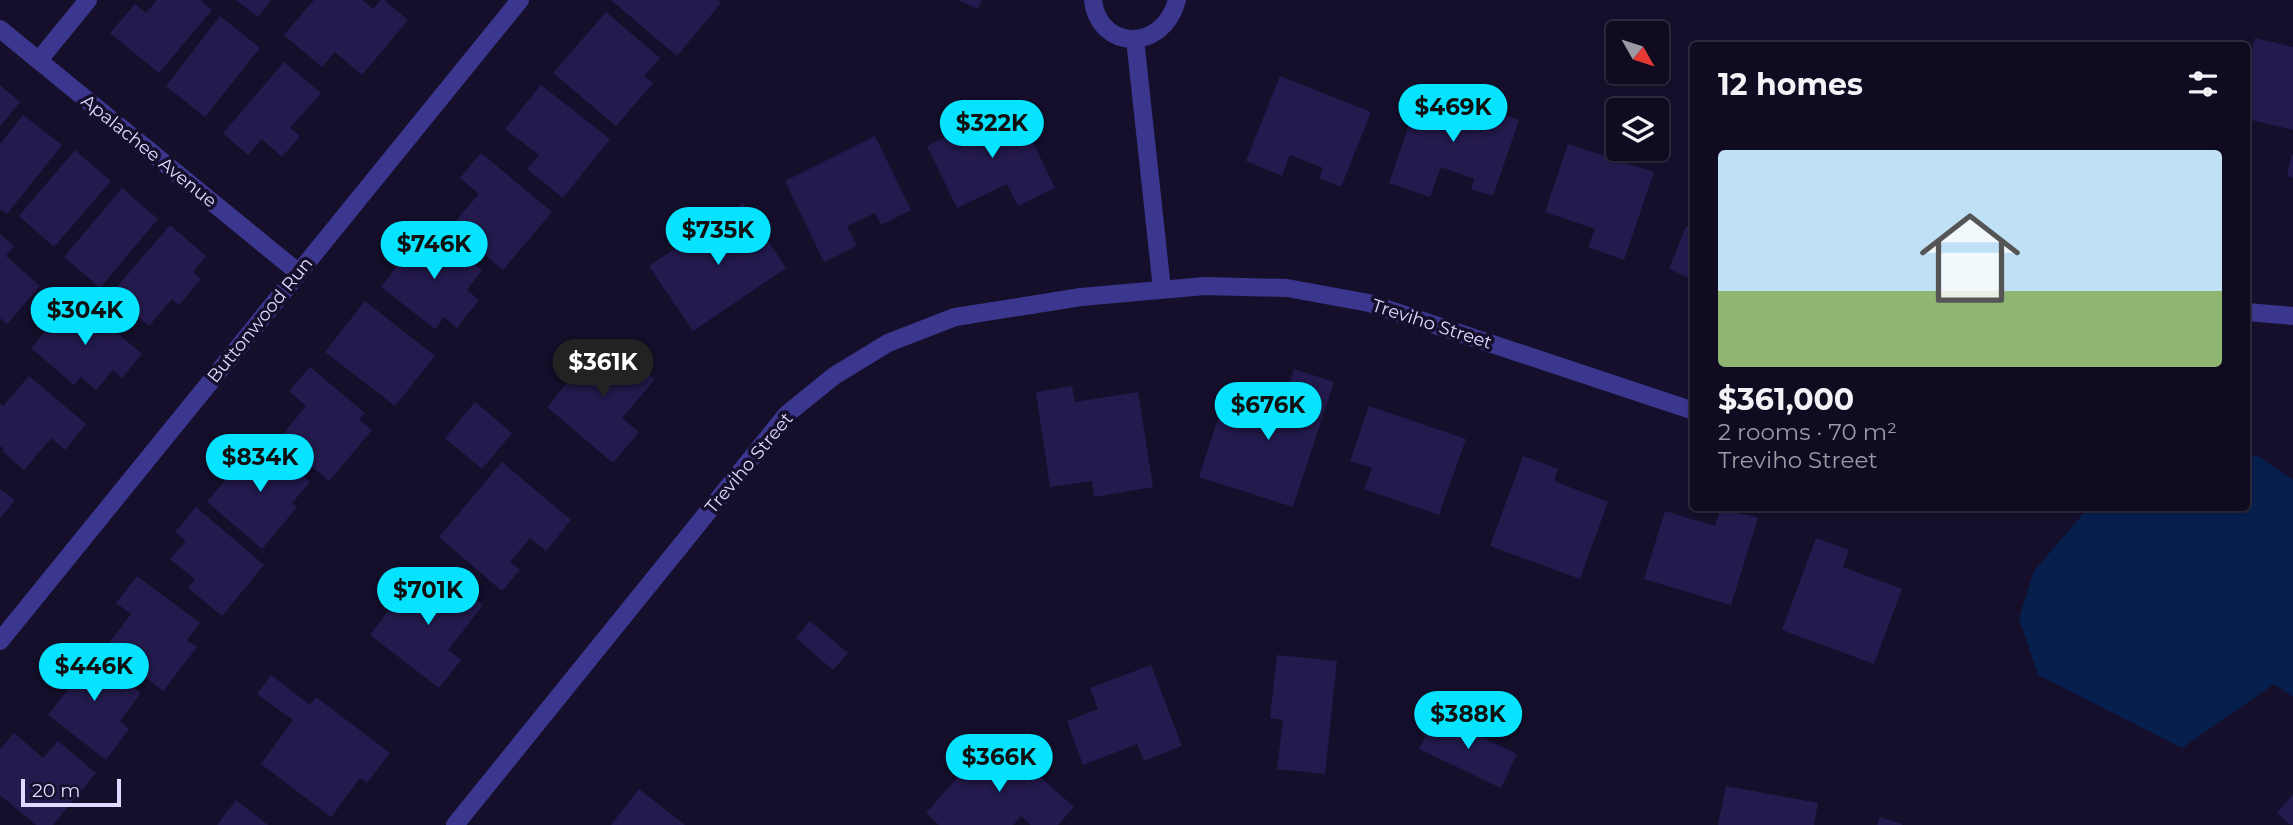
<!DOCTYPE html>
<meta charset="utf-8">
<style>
body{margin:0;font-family:Montserrat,sans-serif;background:#19142a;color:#f1f3f6;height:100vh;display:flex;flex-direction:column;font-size:26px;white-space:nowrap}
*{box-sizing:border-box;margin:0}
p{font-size:23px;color:#9c9ba5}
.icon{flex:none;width:38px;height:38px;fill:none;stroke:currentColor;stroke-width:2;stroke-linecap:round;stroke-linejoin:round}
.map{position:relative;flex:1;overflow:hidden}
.sheet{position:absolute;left:1690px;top:42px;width:560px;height:469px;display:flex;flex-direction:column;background:#100b21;border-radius:7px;box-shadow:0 2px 5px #0004,0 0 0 2px #302b3f}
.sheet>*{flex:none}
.needle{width:46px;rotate:129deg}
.fabs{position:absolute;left:1606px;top:21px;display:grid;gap:14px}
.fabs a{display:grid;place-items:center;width:63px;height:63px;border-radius:7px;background:#100b21;box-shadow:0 2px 5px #0004,0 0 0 2px #302b3f;font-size:35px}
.scale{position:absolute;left:21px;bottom:18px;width:100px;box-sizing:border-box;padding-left:7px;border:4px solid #dfdaff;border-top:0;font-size:19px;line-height:24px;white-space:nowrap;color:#dfdaff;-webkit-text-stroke:5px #150f2c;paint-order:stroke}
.price{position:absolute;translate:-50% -60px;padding:0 16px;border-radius:24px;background:#06e3ff;color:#111;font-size:23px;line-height:46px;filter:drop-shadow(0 2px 4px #0008)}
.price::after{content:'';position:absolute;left:50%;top:42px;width:21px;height:16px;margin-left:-10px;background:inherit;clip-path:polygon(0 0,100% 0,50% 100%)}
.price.current{background:#222;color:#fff}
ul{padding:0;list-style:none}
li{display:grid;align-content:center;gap:14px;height:371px;padding:0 28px}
li span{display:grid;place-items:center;height:217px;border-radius:7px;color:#555}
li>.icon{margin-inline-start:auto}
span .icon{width:126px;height:126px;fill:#fffc;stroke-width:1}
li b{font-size:30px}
h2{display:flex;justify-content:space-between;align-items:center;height:84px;padding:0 28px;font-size:30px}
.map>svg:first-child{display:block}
.water{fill:#071f4d}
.building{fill:#251a4e}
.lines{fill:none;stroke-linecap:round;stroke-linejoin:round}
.minor{stroke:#3c378e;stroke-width:18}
.labels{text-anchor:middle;stroke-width:7;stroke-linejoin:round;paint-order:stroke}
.street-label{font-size:18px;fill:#dfdaff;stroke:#150f2c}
</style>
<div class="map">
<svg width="2293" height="825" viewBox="0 0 2293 825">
<rect width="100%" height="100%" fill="#150f2c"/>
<!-- water -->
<path class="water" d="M2258 456 2293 480V697L2274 684 2182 748 2038 675 2019 618 2034 571 2088 508H2247V458Z"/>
<!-- building -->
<path class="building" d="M157 0H200L212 10 159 73 110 33 135 4 146 13Z
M236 0H271L258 17Z
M314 0H362L373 9 381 0H384L408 20 362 75 335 52 322 67 284 35Z
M611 0H718L721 3 677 56Z
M958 0H982L978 9Z
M606 12 660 58 644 76 653 83 616 126 553 73Z
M220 16 260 48 205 117 166 86Z
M2255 38 2293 47V130L2247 119V70Z
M284 62 321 93 290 128 300 136 282 157 262 139 248 155 223 133Z
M1280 76 1371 112 1341 187 1319 178 1323 168 1290 155 1282 176 1246 161Z
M0 85 20 102 0 126Z
M541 85 610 139 563 198 527 169 539 155 505 129Z
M1422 87 1519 120 1493 196 1471 189 1474 179 1441 167 1430 197 1389 183Z
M1014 103 1055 188 1018 206 1007 184 957 208 927 146Z
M23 115 62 145 7 214 0 209V144Z
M875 136 911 210 881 225 875 213 847 226 857 246 824 262 785 181Z
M1568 144 1654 172 1624 260 1588 247 1595 229 1545 212Z
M75 150 111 181 54 247 19 216Z
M481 153 552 212 503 270 451 226 479 194 460 178Z
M2292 154 2293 155V178L2287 176Z
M122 188 158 219 100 288 64 257Z
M743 203 786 268 693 331 649 266Z
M170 225 206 256 193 272 201 279 179 305 172 299 149 326 111 294Z
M1686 226 1694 229V280L1669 269Z
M427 227 482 270 467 290 479 300 457 328 444 317 435 329 381 287Z
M0 234 14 246 6 256 40 286 7 324 0 318Z
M74 297 142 354 122 378 113 370 96 390 81 377 74 385 31 348Z
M365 301 435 356 395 406 325 352Z
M605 338 655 379 622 418 639 432 613 463 547 407Z
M310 367 365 413 359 420 372 430 329 481 279 439 306 406 289 391Z
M1294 369 1334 382 1293 507 1199 477 1225 397 1279 415Z
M29 376 86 424 65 450 51 438 24 470 2 451 4 449 0 446V403L3 406Z
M1072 386 1075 402 1138 392 1153 487 1094 497 1092 481 1050 487 1036 392Z
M475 402 512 433 482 469 445 438Z
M1369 406 1466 439 1439 515 1364 489 1372 468 1350 461Z
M260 439 310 482 292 503 297 507 262 549 207 502Z
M1523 456 1558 469 1554 481 1608 502 1580 579 1490 546Z
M502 462 571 520 546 551 530 538 510 562 520 570 502 591 439 537Z
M0 489 15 500 0 519Z
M196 507 264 565 222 616 188 588 195 579 170 559 186 541 175 532Z
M1721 508 1758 518 1731 605 1644 579 1665 511 1715 526Z
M1816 538 1849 550 1843 567 1902 589 1874 664 1782 630Z
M441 573 483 605 448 650 461 660 439 688 370 635 409 583 424 595Z
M137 576 200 623 187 640 197 647 163 691 106 647 131 614 116 603Z
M810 621 848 653 833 670 796 638Z
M80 646 141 693 120 721 129 729 106 760 48 715 71 685 58 674Z
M1277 655 1337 661 1325 774 1277 769 1283 720 1270 718Z
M1151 665 1182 746 1144 761 1137 744 1083 765 1067 721 1098 709 1090 688Z
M271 675 310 705 316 697 390 753 367 783 360 778 331 817 261 764 293 720 257 694Z
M1436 715 1517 754 1501 788 1419 749Z
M14 733 43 758 58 741 96 773 53 825H36L0 795V749Z
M994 736 1074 807 1058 825H1031L1021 816 1013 825H939L926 813Z
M1726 786 1818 803 1814 825H1718Z
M639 789 685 825H611Z
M2293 794V825H2291L2277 813Z
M236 800 268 825H217Z
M1880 817 1902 824V825H1877Z"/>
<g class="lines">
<!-- minor -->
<path class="minor" d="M1093 0C1099 51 1163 53 1177 0
M0 29 299 273
M1135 39 1162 289
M39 60 88 0
M2247 312 2293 316
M0 641 520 0
M455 825 787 414 834 376 888 343 955 317 1081 297 1205 286 1287 288 1369 303 1694 411"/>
</g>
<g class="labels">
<!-- street labels -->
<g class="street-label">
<text transform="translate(149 151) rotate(39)" y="6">Apalachee Avenue</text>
<text transform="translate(260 320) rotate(-51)" y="6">Buttonwood Run</text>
<text transform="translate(1432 324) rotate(18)" y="6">Treviho Street</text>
<text transform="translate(749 463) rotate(-50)" y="6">Treviho Street</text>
</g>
</g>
</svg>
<div class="fabs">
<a><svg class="needle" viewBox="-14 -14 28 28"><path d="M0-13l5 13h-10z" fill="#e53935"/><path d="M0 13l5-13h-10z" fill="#9c9ba5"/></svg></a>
<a><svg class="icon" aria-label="layers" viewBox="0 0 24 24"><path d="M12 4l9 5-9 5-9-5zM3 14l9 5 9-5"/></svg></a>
</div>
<div class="scale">20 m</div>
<b class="price" style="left:1453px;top:144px">$469K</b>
<b class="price" style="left:992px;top:160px">$322K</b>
<b class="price" style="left:718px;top:267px">$735K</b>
<b class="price" style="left:434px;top:281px">$746K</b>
<b class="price" style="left:85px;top:347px">$304K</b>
<b class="price current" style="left:603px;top:399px">$361K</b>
<b class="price" style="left:1268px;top:442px">$676K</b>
<b class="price" style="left:260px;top:494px">$834K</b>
<b class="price" style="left:428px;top:627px">$701K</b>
<b class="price" style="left:94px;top:703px">$446K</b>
<b class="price" style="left:1468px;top:751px">$388K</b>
<b class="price" style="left:999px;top:794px">$366K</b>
<section class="sheet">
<h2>12 homes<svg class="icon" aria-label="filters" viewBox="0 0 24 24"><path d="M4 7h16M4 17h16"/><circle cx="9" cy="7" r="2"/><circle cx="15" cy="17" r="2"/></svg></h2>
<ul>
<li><span style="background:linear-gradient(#bfe0f5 65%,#8fb573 0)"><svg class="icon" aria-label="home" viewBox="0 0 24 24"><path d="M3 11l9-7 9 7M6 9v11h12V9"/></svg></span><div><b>$361,000</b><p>2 rooms · 70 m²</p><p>Treviho Street</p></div></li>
</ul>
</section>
</div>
